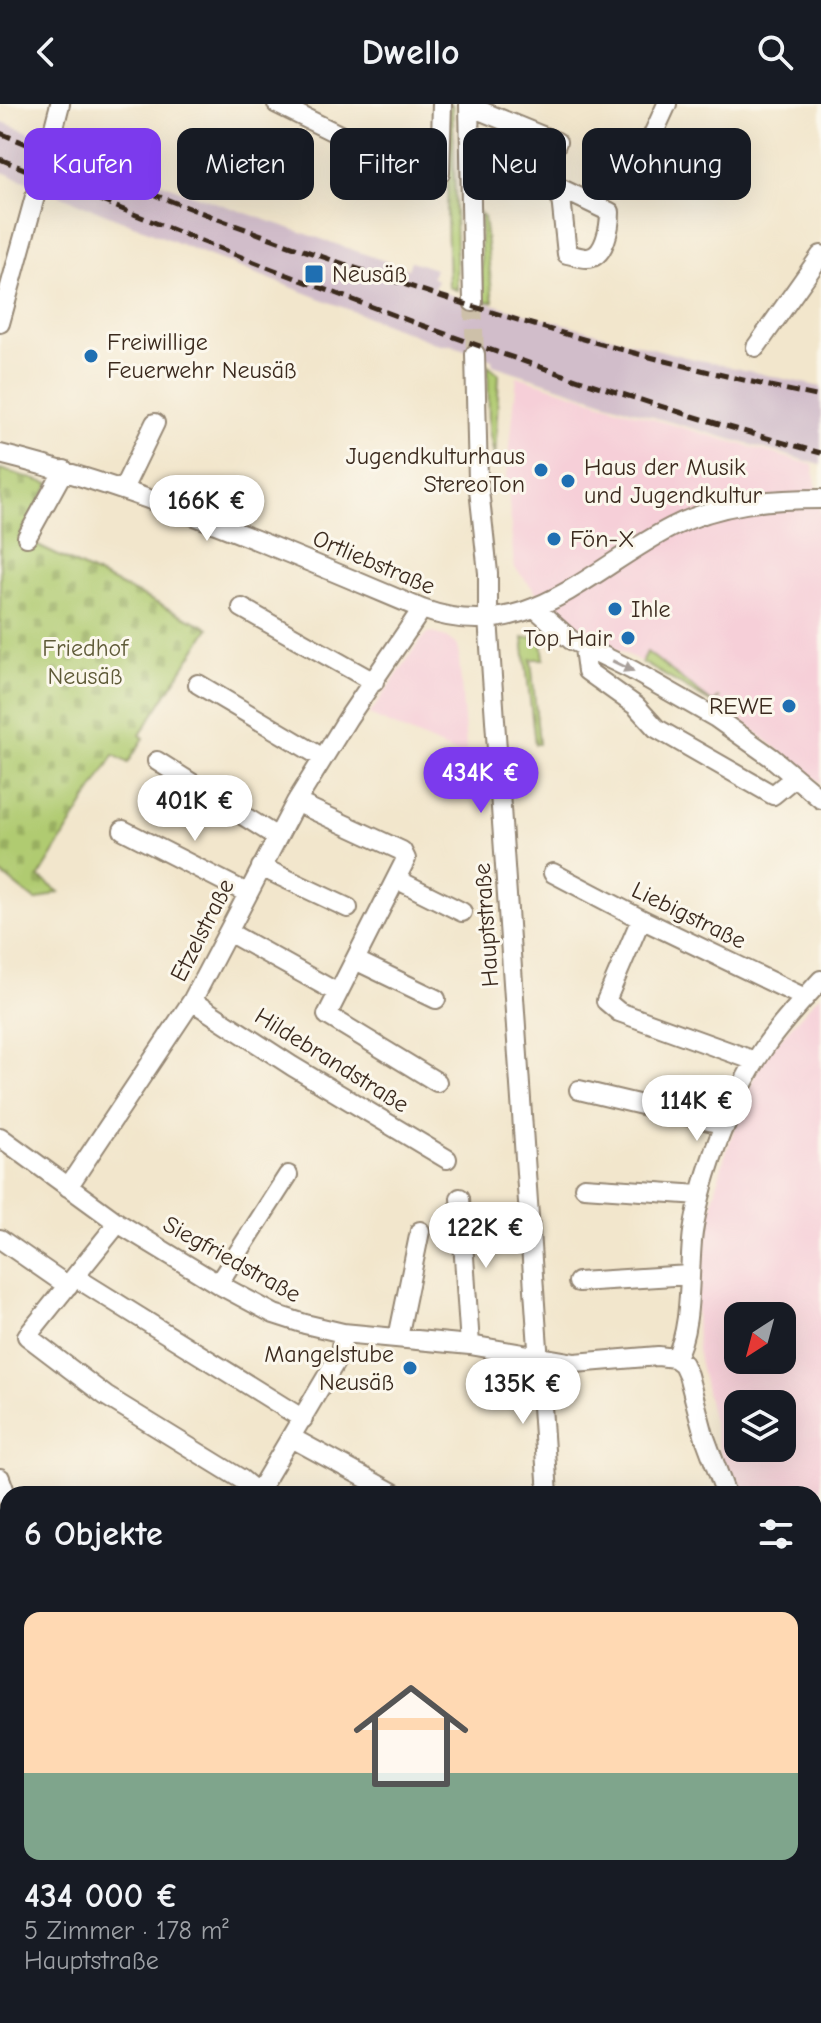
<!DOCTYPE html>
<html lang="de">
<meta charset="utf-8">
<style>
body{margin:0;font-family:"Comic Neue",sans-serif;background:#20242c;color:#f1f3f6;height:100vh;display:flex;flex-direction:column;font-size:30px;white-space:nowrap}
*{box-sizing:border-box;margin:0}
p{font-size:26px;color:#9ea1a6}
.icon{flex:none;width:44px;height:44px;fill:none;stroke:currentColor;stroke-width:2;stroke-linecap:round;stroke-linejoin:round}
.map{position:relative;flex:1;overflow:hidden}
.sheet{position:absolute;left:0px;top:1382px;width:822px;height:538px;display:flex;flex-direction:column;background:#171b24;border-radius:24px 24px 0 0;box-shadow:0 8px 32px #0002}
.sheet>*{flex:none}
.guide{position:absolute;left:24px;top:24px;width:774px;height:72px;display:flex;gap:16px}
.needle{width:52px;rotate:216deg}
.fabs{position:absolute;left:724px;top:1198px;display:grid;gap:16px}
.fabs a{display:grid;place-items:center;width:72px;height:72px;border-radius:16px;background:#171b24;box-shadow:0 8px 32px #0002;font-size:40px}
.price{position:absolute;translate:-50% -68px;padding:0 18px;border-radius:28px;background:#fff;color:#222;font-size:26px;line-height:52px;filter:drop-shadow(0 2px 4px #0008)}
.price::after{content:'';position:absolute;left:50%;top:48px;width:24px;height:18px;margin-left:-12px;background:inherit;clip-path:polygon(0 0,100% 0,50% 100%)}
.price.selected{background:#7c3aed;color:#fff}
ul{padding:0;list-style:none}
li{display:grid;align-content:center;gap:16px;height:424px;padding:0 24px}
li+li{border-top:2px solid #363941}
li span{display:grid;place-items:center;height:248px;border-radius:16px;color:#555}
li>.icon{margin-inline-start:auto}
span .icon{width:144px;height:144px;fill:#fffc;stroke-width:1}
li b{font-size:34px}
h2{display:flex;justify-content:space-between;align-items:center;height:96px;padding:0 24px;font-size:34px}
.chip{padding:0 28px;border-radius:16px;background:#171b24;box-shadow:0 8px 32px #0002;font-size:28px;line-height:72px}
.chip.selected{background:#7c3aed;color:#fff}
header{display:flex;justify-content:space-between;align-items:center;height:104px;padding:0 24px;background:#171b24;font-size:36px;font-weight:700}
.map>svg:first-child{display:block}
.built{fill:#f6cfd8;fill-rule:evenodd}
.industrial{fill:#d1bdca}
.grass{fill:#b0cb71;stroke:#767a48;stroke-width:2}
.cemetery{fill:url(#cemetery-stones);stroke:#767a48;stroke-width:2}
.lines{fill:none;stroke-linecap:round;stroke-linejoin:round}
.minor-tunnel{stroke:#cdc0a9;stroke-width:18;stroke-dasharray:18 9;stroke-linecap:butt}
.minor-casing{stroke:#968875;stroke-width:22}
.major-casing{stroke:#968875;stroke-width:26}
.minor{stroke:#fff;stroke-width:18}
.major{stroke:#f5c16b;stroke-width:22}
.rail{stroke:#3b2a1e;stroke-width:5;stroke-dasharray:12 6;stroke-linecap:butt}
.oneway{fill:#a79f9a}
.poi-dot{fill:#1f6fb2;stroke:#fbf7ec;stroke-width:3}
.labels{text-anchor:middle;stroke-width:6;stroke-linejoin:round;paint-order:stroke}
.poi-label{font-size:24px;fill:#3b2a1e;stroke:#fbf7ec;text-anchor:start}
.street-label{font-size:24px;fill:#3b2a1e;stroke:#fbf7ec}
.park-label{font-size:24px;fill:#5e5a37;stroke:#fbf7ec}
</style>
<header><svg class="icon" aria-label="back" viewBox="0 0 24 24"><path d="M15 5l-7 7 7 7"/></svg>Dwello<svg class="icon" aria-label="search" viewBox="0 0 24 24"><circle cx="10" cy="10" r="6"/><path d="M15 15l6 6"/></svg></header>
<div class="map">
<svg width="821" height="1919" viewBox="0 0 821 1919">
<defs>
<pattern id="cemetery-stones" width="16" height="16" patternUnits="userSpaceOnUse" patternTransform="scale(2)"><rect width="16" height="16" fill="#b0cb71"/><path d="M2 7V4a2 2 0 0 1 4 0v3zM10 15v-3a2 2 0 0 1 4 0v3z" fill="#98ae61"/></pattern>
</defs>
<rect width="100%" height="100%" fill="#fbf7ec"/>
<filter id="ink" filterUnits="userSpaceOnUse"><feTurbulence type="fractalNoise" baseFrequency=".0125" numOctaves="2"/><feDisplacementMap in="SourceGraphic" scale="16" xChannelSelector="R" yChannelSelector="G"/><feConvolveMatrix kernelMatrix="1 2 1 2 8 2 1 2 1" color-interpolation-filters="sRGB"/></filter>
<filter id="wash" filterUnits="userSpaceOnUse"><feTurbulence type="fractalNoise" baseFrequency=".006" numOctaves="4" result="noise"/><feDisplacementMap in="SourceGraphic" scale="32" xChannelSelector="R" yChannelSelector="G"/><feGaussianBlur stdDeviation="1.8" result="paint"/><feColorMatrix in="noise" values="0 0 0 0 0 0 0 0 0 0 0 0 0 0 0 0 0 1.4 0 .05"/><feComposite in="paint" operator="in"/></filter>
<g filter="url(#wash)">
<rect width="100%" height="100%" fill="#f2e6cc"/>
<!-- built -->
<path class="built" d="M517 272 656 316 813 361 821 412V679L748 622 642 558 564 520 514 463 507 371Z
M429 528 446 533 458 542 467 654 369 611 423 533Z
M821 889V1522L814 1512V1390H737L720 1351 697 1246 695 1167 722 1061 745 992 763 954ZM738 1212H782V1256H738ZM738 1300H782V1344H738Z"/>
<!-- industrial -->
<path class="industrial" d="M0 17 191 90 408 165 411 157 435 165 432 173 437 176 434 185 487 203 488 199 685 253 821 283V361L657 314 493 261 492 255 451 241H440L190 144 0 67Z"/>
<!-- grass -->
<path class="grass" d="M449 0H452L453 21 457 186 449 183 447 111Z
M480 109 484 113 493 198 482 197Z
M488 261 499 270 495 356 489 326Z
M533 533 542 539 544 555H531L539 640H535L523 534Z
M647 548 713 599 720 593 714 600 642 558Z"/>
<!-- cemetery -->
<path class="cemetery" d="M0 365 50 380 19 433 209 524 140 631 144 634 128 659 114 651 39 773 59 788 36 797 0 769Z"/>
</g>
<g filter="url(#ink)">
<g class="lines">
<!-- minor-tunnel -->
<path class="minor-tunnel" d="M39 78 51 35
M473 198 475 250"/>
<defs>
<path id="minor" d="M277 0 427 74 440 69 442 0
M469 0 473 198
M469 2 557 38 541 75 610 108C610 122 605 154 587 154 581 154 573 151 567 150L560 84
M51 35 60 0
M645 48 667 0
M0 219 39 78
M756 243 821 151
M475 250 478 376 488 469V514L548 1390
M0 350C146 386 284 447 422 505 526 543 588 466 672 423 719 399 770 395 821 395
M123 385 155 319
M27 433 64 366
M242 504 374 578
M536 505 571 536 632 566 716 614 771 653 821 695
M584 544 587 567 636 602 656 624 773 691 795 673
M198 580 323 654
M157 657 277 733
M296 698 402 747 406 755 327 911 437 978
M123 726 247 789
M261 763 348 804
M553 769 641 815 805 894
M396 775 462 808
M641 815 606 897 619 908 755 957
M230 829 338 889
M355 856 436 895
M192 897 292 962 447 1055
M579 986 726 1021
M0 1033 118 1119 218 1180 274 1210 305 1220 343 1229 470 1241 575 1259 658 1252 675 1254 683 1260 688 1271 704 1331 726 1390
M68 1083 192 897 296 698 348 614 422 505
M584 1083 700 1091
M460 1094 470 1241
M118 1119 27 1232 106 1292 241 1375 259 1390
M0 1135 68 1182
M75 1173 303 1315
M578 1178 689 1171
M218 1180 288 1071
M398 1234 420 1127
M675 1254C693 1225 688 1164 693 1128 702 1070 732 990 766 941 782 918 802 897 821 876
M292 1334 395 1390
M0 1374 8 1396
M257 1390 340 1250 343 1229
M0 1435 8 1438
M814 1443 821 1434
M814 1529 821 1539
M814 1635 821 1630
M814 1748 821 1757
M0 1775 8 1779
M241 1912 251 1919
M587 1912 588 1919
M360 1919 363 1912
M488 1919 491 1912"/>
<path id="major" d="M0 1840 8 1844
M135 1912 148 1919"/>
</defs>
<!-- minor casing -->
<use href="#minor" class="minor-casing"/>
<!-- major casing -->
<use href="#major" class="major-casing"/>
<!-- minor -->
<use href="#minor" class="minor"/>
<!-- major -->
<use href="#major" class="major"/>
<!-- rail -->
<path class="rail" d="M0 29C269 140 536 234 821 293
M0 55C269 167 540 273 821 349"/>
</g>
<!-- one-way arrows -->
<defs><path id="oneway-solid" d="M-6-.8H1V-3.2L6.5 0L1 3.2V.8H-6Z" transform="scale(2)"/></defs>
<use class="oneway" href="#oneway-solid" transform="translate(623 562) rotate(26)"/>
</g>
<!-- markers -->
<g class="poi-dot">
<rect x="304" y="160" width="20" height="20" rx="4"/>
<circle cx="91" cy="252" r="8"/>
<circle cx="541" cy="366" r="8"/>
<circle cx="568" cy="377" r="8"/>
<circle cx="554" cy="435" r="8"/>
<circle cx="615" cy="505" r="8"/>
<circle cx="628" cy="534" r="8"/>
<circle cx="789" cy="602" r="8"/>
<circle cx="410" cy="1264" r="8"/>
</g>
<g class="labels">
<!-- poi labels -->
<g class="poi-label">
<text x="332" y="178">Neusäß</text>
<text x="107" y="246">Freiwillige<tspan x="107" dy="28">Feuerwehr Neusäß</tspan></text>
<text x="525" y="360" text-anchor="end">Jugendkulturhaus<tspan x="525" dy="28">StereoTon</tspan></text>
<text x="584" y="371">Haus der Musik<tspan x="584" dy="28">und Jugendkultur</tspan></text>
<text x="570" y="443">Fön-X</text>
<text x="631" y="513">Ihle</text>
<text x="612" y="542" text-anchor="end">Top Hair</text>
<text x="773" y="610" text-anchor="end">REWE</text>
<text x="394" y="1258" text-anchor="end">Mangelstube<tspan x="394" dy="28">Neusäß</tspan></text>
</g>
<!-- street labels -->
<g class="street-label">
<text transform="translate(374 458) rotate(23)" y="8">Ortliebstraße</text>
<text transform="translate(689 811) rotate(26)" y="8">Liebigstraße</text>
<text transform="translate(486 821) rotate(-94)" y="8">Hauptstraße</text>
<text transform="translate(202 826) rotate(-63)" y="8">Etzelstraße</text>
<text transform="translate(332 956) rotate(32)" y="8">Hildebrandstraße</text>
<text transform="translate(232 1155) rotate(29)" y="8">Siegfriedstraße</text>
</g>
<!-- park labels -->
<g class="park-label">
<text x="85" y="552">Friedhof<tspan x="85" dy="28">Neusäß</tspan></text>
</g>
</g>
</svg>
<div class="fabs">
<a><svg class="needle" viewBox="-14 -14 28 28"><path d="M0-13l5 13h-10z" fill="#e53935"/><path d="M0 13l5-13h-10z" fill="#9ea1a6"/></svg></a>
<a><svg class="icon" aria-label="layers" viewBox="0 0 24 24"><path d="M12 4l9 5-9 5-9-5zM3 14l9 5 9-5"/></svg></a>
</div>
<b class="price" style="left:207px;top:439px">166K €</b>
<b class="price selected" style="left:481px;top:711px">434K €</b>
<b class="price" style="left:195px;top:739px">401K €</b>
<b class="price" style="left:697px;top:1039px">114K €</b>
<b class="price" style="left:486px;top:1166px">122K €</b>
<b class="price" style="left:523px;top:1322px">135K €</b>
<div class="guide">
<a class="chip selected">Kaufen</a>
<a class="chip">Mieten</a>
<a class="chip">Filter</a>
<a class="chip">Neu</a>
<a class="chip">Wohnung</a>
</div>
<section class="sheet">
<h2>6 Objekte<svg class="icon" aria-label="filters" viewBox="0 0 24 24"><path d="M4 7h16M4 17h16"/><circle cx="9" cy="7" r="2"/><circle cx="15" cy="17" r="2"/></svg></h2>
<ul>
<li><span style="background:linear-gradient(#ffd9b3 65%,#7fa58c 0)"><svg class="icon" aria-label="home" viewBox="0 0 24 24"><path d="M3 11l9-7 9 7M6 9v11h12V9"/></svg></span><div><b>434 000 €</b><p>5 Zimmer · 178 m²</p><p>Hauptstraße</p></div></li>
</ul>
</section>
</div>
